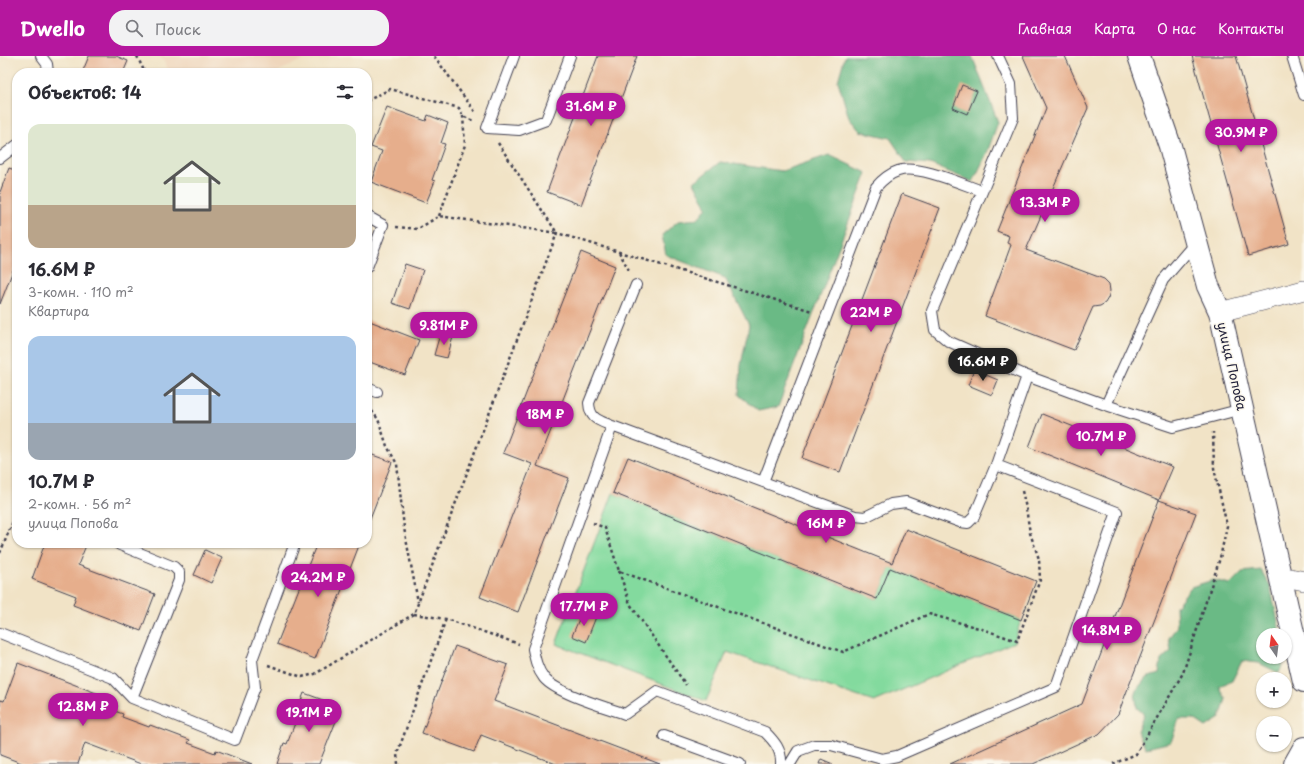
<!DOCTYPE html>
<html lang="ru">
<meta charset="utf-8">
<style>
body{margin:0;font-family:"Playpen Sans",sans-serif;background:#f2f2f3;color:#2b2b33;height:100vh;display:flex;flex-direction:column;font-size:15px;white-space:nowrap}
*{box-sizing:border-box;margin:0}
p{font-size:13px;color:#7c7c81}
.icon{flex:none;width:22px;height:22px;fill:none;stroke:currentColor;stroke-width:2;stroke-linecap:round;stroke-linejoin:round}
.map{position:relative;flex:1;overflow:hidden}
.side{position:absolute;left:12px;top:12px;width:360px;height:480px;display:flex;flex-direction:column;background:#fff;border-radius:16px;box-shadow:0 1px 3px #0004}
.side>*{flex:none}
.needle{width:26px;rotate:346deg}
.buttons{position:absolute;left:1256px;top:572px;display:grid;gap:8px}
.buttons a{display:grid;place-items:center;width:36px;height:36px;border-radius:50%;background:#fff;box-shadow:0 1px 3px #0004;font-size:20px}
.price{position:absolute;translate:-50% -34px;padding:0 9px;border-radius:14px;background:#b5179e;color:#fff;font-size:13px;line-height:26px;filter:drop-shadow(0 1px 2px #0008)}
.price::after{content:'';position:absolute;left:50%;top:24px;width:12px;height:9px;margin-left:-6px;background:inherit;clip-path:polygon(0 0,100% 0,50% 100%)}
.price.active{background:#222;color:#fff}
ul{padding:0;list-style:none}
li{display:grid;align-content:center;gap:8px;height:212px;padding:0 16px}
li span{display:grid;place-items:center;height:124px;border-radius:12px;color:#555}
li>.icon{margin-inline-start:auto}
span .icon{width:72px;height:72px;fill:#fffc;stroke-width:1}
li b{font-size:17px}
h2{display:flex;justify-content:space-between;align-items:center;height:48px;padding:0 16px;font-size:17px}
header{display:flex;align-items:center;gap:24px;box-sizing:border-box;height:56px;padding:0 20px;background:#b5179e;color:#fff}
header strong{font-size:19px}
nav{display:flex;gap:22px;margin-inline-start:auto;font-size:14px}
.search{width:280px;height:36px;background:#f2f2f3;display:flex;align-items:center;gap:10px;box-sizing:border-box;padding:0 14px;border-radius:16px;color:#7c7c81;font-size:15px}
.map>svg:first-child{display:block}
.built{fill:#efd6bb}
.green{fill:#83da9e;stroke:#527e6c}
.forest{fill:#6aba85;stroke:#466e60}
.building{fill:#e6ae8c}
.lines{fill:none;stroke-linecap:round;stroke-linejoin:round}
.lane-casing{stroke:#413f50;stroke-width:12}
.street-casing{stroke:#413f50;stroke-width:20}
.secondary-casing{stroke:#413f50;stroke-width:24}
.path{stroke:#413f50;stroke-width:2.5;stroke-dasharray:3 3;stroke-linecap:butt}
.lane{stroke:#fff;stroke-width:10}
.street{stroke:#fff;stroke-width:19}
.secondary{stroke:#fff;stroke-width:22}
.labels{text-anchor:middle;stroke-width:3;stroke-linejoin:round;paint-order:stroke}
.street-label{font-size:13px;fill:#22223b;stroke:#fbf7ec}
</style>
<header>
<strong>Dwello</strong>
<div class="search"><svg class="icon" aria-label="search" viewBox="0 0 24 24"><circle cx="10" cy="10" r="6"/><path d="M15 15l6 6"/></svg>Поиск</div>
<nav><a>Главная</a><a>Карта</a><a>О нас</a><a>Контакты</a></nav>
</header>
<div class="map">
<svg width="1304" height="708" viewBox="0 0 1304 708">
<rect width="100%" height="100%" fill="#fbf7ec"/>
<filter id="ink" filterUnits="userSpaceOnUse"><feTurbulence type="fractalNoise" baseFrequency=".025" numOctaves="2"/><feDisplacementMap in="SourceGraphic" scale="8" xChannelSelector="R" yChannelSelector="G"/><feConvolveMatrix kernelMatrix="1 2 1 2 8 2 1 2 1" color-interpolation-filters="sRGB"/></filter>
<filter id="wash" filterUnits="userSpaceOnUse"><feTurbulence type="fractalNoise" baseFrequency=".012" numOctaves="4" result="noise"/><feDisplacementMap in="SourceGraphic" scale="16" xChannelSelector="R" yChannelSelector="G"/><feGaussianBlur stdDeviation="0.9" result="paint"/><feColorMatrix in="noise" values="0 0 0 0 0 0 0 0 0 0 0 0 0 0 0 0 0 1.4 0 .05"/><feComposite in="paint" operator="in"/></filter>
<g filter="url(#wash)">
<rect width="100%" height="100%" fill="#f1e3c6"/>
<!-- built -->
<path class="built" d="M161 0H310L275 17H170Z"/>
<!-- green -->
<path class="green" d="M613 437 877 543 890 512 1021 564 1014 586 874 646 727 596 706 645 556 588Z"/>
<!-- forest -->
<path class="forest" d="M845 0H972L998 66 987 97 973 126 930 108 906 106 890 82 860 75 849 62 838 25Z
M829 99 867 117 778 351 758 355 739 339 741 309 749 269 725 222 666 199 662 179 678 165 698 163 707 151 694 126 720 106 782 115Z
M1261 514 1270 530 1281 579H1263V601H1285V596L1286 601 1279 617 1259 607 1242 605 1232 625 1219 630 1226 643 1220 662 1206 671 1194 663H1179L1171 686 1146 692 1137 675 1144 658 1137 652 1135 636 1146 622 1159 618 1161 604 1171 595 1169 582 1177 570 1176 550 1191 531 1213 524 1230 528 1242 516Z"/>
<g id="blocks">
<!-- building -->
<path class="building" d="M89 0H116L128 5 123 17H82Z
M598 0H637L581 149 547 136Z
M1023 0H1065L1088 52 1026 194 1104 223 1109 228 1110 235 1108 242 1105 247 1100 250 1093 251 1074 294 985 260 1011 189 1007 187 1009 180 997 175 1046 52Z
M1192 0H1236L1289 188 1248 200Z
M962 29 977 35 967 58 953 52Z
M387 51 426 65 428 59 448 67 441 87 445 88 432 124 435 125 426 147 371 126 382 95 371 91Z
M9 112 17 115V204L0 248V136Z
M902 138 940 152 840 416 802 402Z
M581 196 615 210 537 410 569 422 518 556 480 541 532 408 503 397Z
M405 208 423 214 410 253 392 247Z
M367 264 419 284 405 319 367 305Z
M440 278 453 281 447 302 434 299Z
M974 314 998 324 992 339 968 329Z
M1042 358 1173 411 1159 444 1029 391Z
M367 397 392 406 367 470Z
M628 401 892 507 906 473 1036 525 1021 564 890 512 877 543 613 437Z
M1159 444 1196 457 1118 658 1099 678 1033 708H950L1082 648Z
M45 487H87L78 509 155 538 141 575 73 549 76 540 32 523Z
M317 487H360L315 603 277 588Z
M205 494 222 502 211 527 194 519Z
M582 556 596 561 586 586 572 580Z
M455 590 508 609 494 645 660 708H556L481 679 474 696 422 677Z
M18 607 104 640 101 650 123 658 122 661 149 671 150 669 190 684 188 687 215 697 216 694 252 708H141L85 687 78 708H24L0 699V644L4 645Z
M304 637 323 644 322 648 340 655 319 708H277L284 687 287 688 297 662 295 661Z
M821 703 833 708H819Z"/>
</g>
</g>
<g filter="url(#ink)">
<use href="#blocks" fill-opacity="0" stroke="#413f50" stroke-width="1"/>
<g class="lines">
<defs>
<path id="lane" d="M41 0 47 8 48 17
M514 0 487 72 519 74 546 64 570 0
M998 0 1011 28 1013 62 932 255 935 274 948 285 1027 320 1106 349 1173 371 1242 353
M1292 0 1304 39
M0 102 17 89
M367 160 383 169 367 211
M636 229 589 347C590 363 598 364 612 370L533 593C535 603 537 613 544 622 556 637 605 651 625 658L657 635 765 676C774 685 782 694 781 708
M367 332 377 336
M1106 349 1163 224 1195 187
M612 370 855 460 865 461 891 448 906 446 960 466 968 467 974 461 996 409
M763 426 876 131C883 123 889 118 898 115 917 108 962 128 982 135
M117 487 120 489 174 511 179 516V524L132 642
M0 577 113 622 132 642 235 684 255 631 252 604 295 487
M664 680 740 708
M790 708 798 695 814 689H831L882 703 897 700 1056 631 1117 456 996 409 1027 320"/>
<path id="street" d="M1220 256 1304 234
M1281 520 1304 525"/>
<path id="secondary" d="M1139 0 1170 90 1208 230 1220 256 1304 625
M1295 708 1304 692"/>
</defs>
<!-- lane casing -->
<use href="#lane" class="lane-casing"/>
<!-- street casing -->
<use href="#street" class="street-casing"/>
<!-- secondary casing -->
<use href="#secondary" class="secondary-casing"/>
<!-- path -->
<path class="path" d="M137 0 145 17
M434 0 476 57
M367 45 390 33 459 52 463 60 473 65
M498 87 557 177
M439 160 465 89 463 60
M396 171 418 173 439 160 557 177
M619 196 630 216
M368 350 378 363 387 390 397 408 404 472 418 546
M593 467 605 472 619 515 843 596 929 558 982 573 1017 585 1040 524 1039 503 1030 477 1026 452 1022 435
M0 497 17 456
M619 515 630 548 686 629
M414 558 446 563 519 588
M268 609 302 621 315 618 414 558 557 177 812 255
M398 708 397 698 446 563
M1113 708 1136 698 1183 617 1220 502 1227 470 1214 412 1213 376"/>
<!-- lane -->
<use href="#lane" class="lane"/>
<!-- street -->
<use href="#street" class="street"/>
<!-- secondary -->
<use href="#secondary" class="secondary"/>
</g>
</g>
<g class="labels">
<!-- street labels -->
<g class="street-label">
<text transform="translate(1232 310) rotate(77)" y="5">улица Попова</text>
</g>
</g>
</svg>
<div class="buttons">
<a><svg class="needle" viewBox="-14 -14 28 28"><path d="M0-13l5 13h-10z" fill="#e53935"/><path d="M0 13l5-13h-10z" fill="#7c7c81"/></svg></a>
<a>+</a>
<a>−</a>
</div>
<b class="price" style="left:591px;top:71px">31.6M ₽</b>
<b class="price" style="left:1241px;top:97px">30.9M ₽</b>
<b class="price" style="left:1045px;top:167px">13.3M ₽</b>
<b class="price" style="left:871px;top:277px">22M ₽</b>
<b class="price" style="left:444px;top:290px">9.81M ₽</b>
<b class="price active" style="left:983px;top:326px">16.6M ₽</b>
<b class="price" style="left:545px;top:379px">18M ₽</b>
<b class="price" style="left:1101px;top:401px">10.7M ₽</b>
<b class="price" style="left:826px;top:488px">16M ₽</b>
<b class="price" style="left:318px;top:542px">24.2M ₽</b>
<b class="price" style="left:584px;top:571px">17.7M ₽</b>
<b class="price" style="left:1107px;top:595px">14.8M ₽</b>
<b class="price" style="left:83px;top:671px">12.8M ₽</b>
<b class="price" style="left:309px;top:677px">19.1M ₽</b>
<section class="side">
<h2>Объектов: 14<svg class="icon" aria-label="filters" viewBox="0 0 24 24"><path d="M4 7h16M4 17h16"/><circle cx="9" cy="7" r="2"/><circle cx="15" cy="17" r="2"/></svg></h2>
<ul>
<li><span style="background:linear-gradient(#dfe7d0 65%,#b9a48a 0)"><svg class="icon" aria-label="home" viewBox="0 0 24 24"><path d="M3 11l9-7 9 7M6 9v11h12V9"/></svg></span><div><b>16.6M ₽</b><p>3-комн. · 110 m²</p><p>Квартира</p></div></li>
<li><span style="background:linear-gradient(#a9c7e8 70%,#9aa5b1 0)"><svg class="icon" aria-label="home" viewBox="0 0 24 24"><path d="M3 11l9-7 9 7M6 9v11h12V9"/></svg></span><div><b>10.7M ₽</b><p>2-комн. · 56 m²</p><p>улица Попова</p></div></li>
</ul>
</section>
</div>
